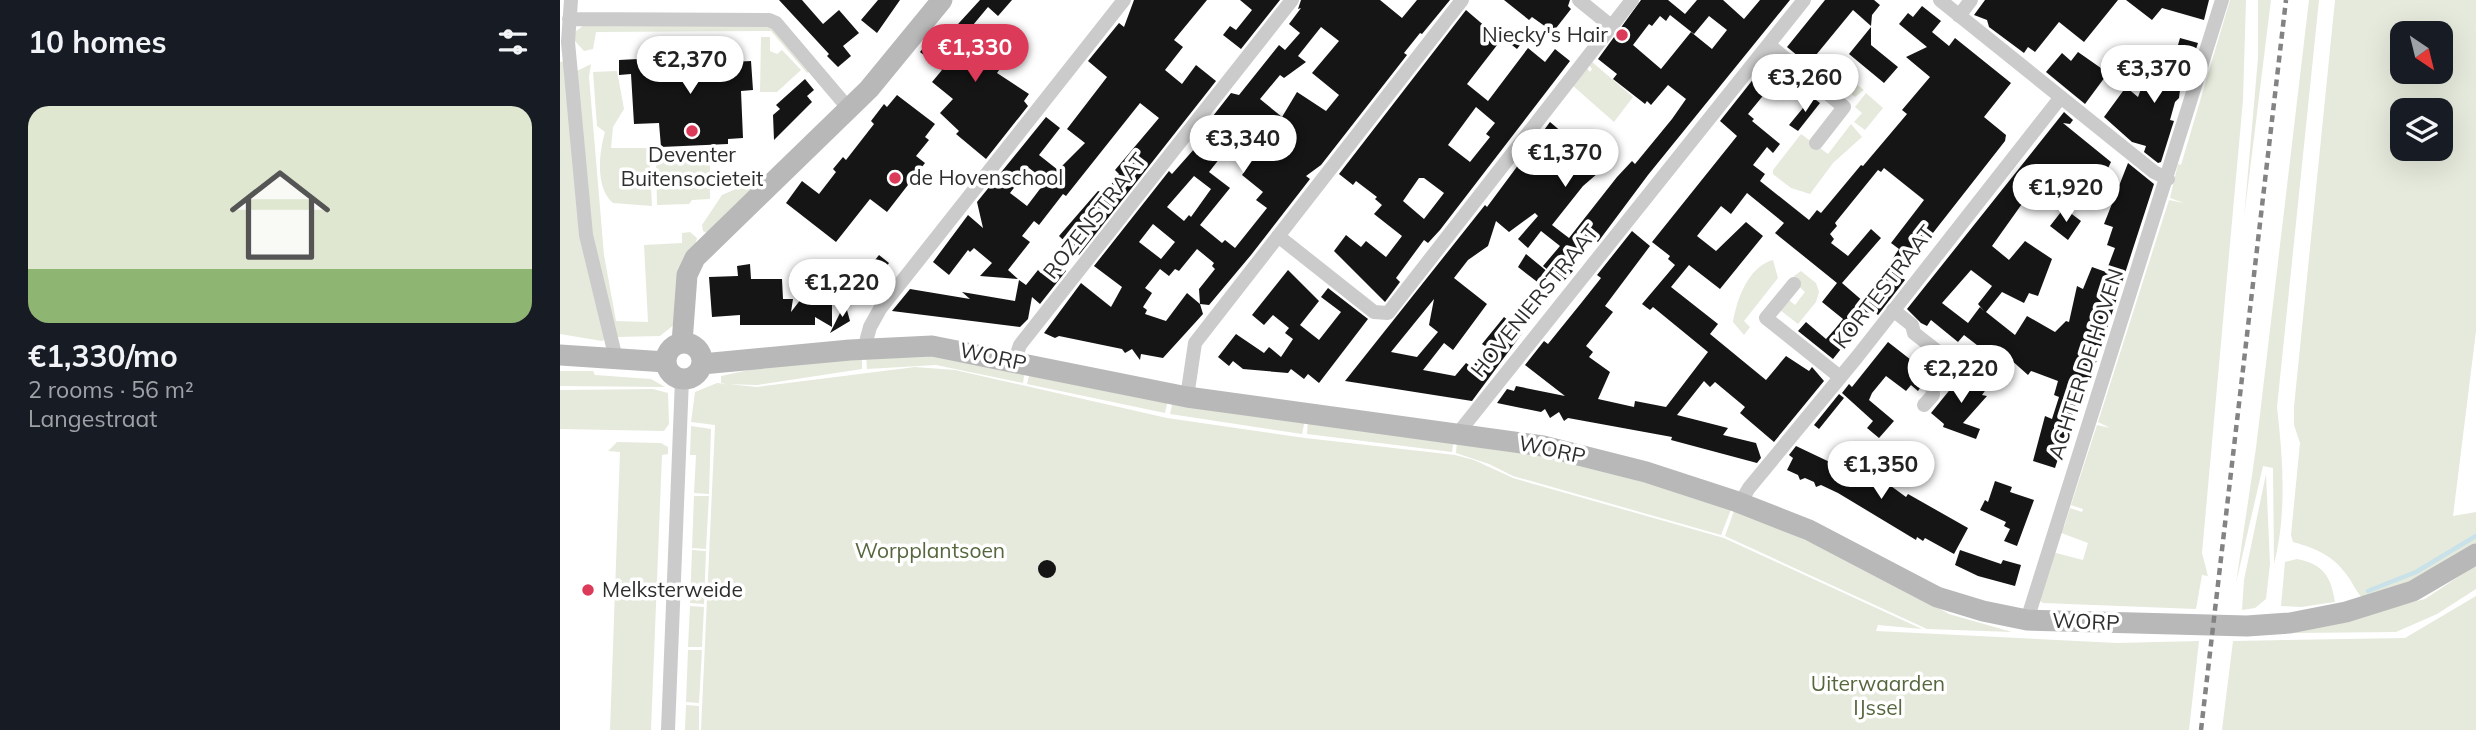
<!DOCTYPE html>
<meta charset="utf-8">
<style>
body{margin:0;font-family:Mulish,sans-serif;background:#242831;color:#f1f3f6;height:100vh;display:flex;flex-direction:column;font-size:26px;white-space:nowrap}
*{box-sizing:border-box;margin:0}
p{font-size:23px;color:#9ea1a6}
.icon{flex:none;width:38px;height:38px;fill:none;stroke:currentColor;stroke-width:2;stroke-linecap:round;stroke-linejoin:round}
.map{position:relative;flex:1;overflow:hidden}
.side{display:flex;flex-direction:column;background:#171b24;width:560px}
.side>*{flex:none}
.needle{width:46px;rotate:145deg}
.tools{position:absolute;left:1830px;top:21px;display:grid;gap:14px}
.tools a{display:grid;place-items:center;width:63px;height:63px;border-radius:14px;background:#171b24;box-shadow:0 7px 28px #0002;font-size:35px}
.price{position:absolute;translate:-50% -60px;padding:0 16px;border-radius:24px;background:#fff;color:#222;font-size:23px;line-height:46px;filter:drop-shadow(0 2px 4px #0008)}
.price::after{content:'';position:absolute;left:50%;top:42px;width:21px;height:16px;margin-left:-10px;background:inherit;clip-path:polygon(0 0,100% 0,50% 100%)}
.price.current{background:#db3a59;color:#fff}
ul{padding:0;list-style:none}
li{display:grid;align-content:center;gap:14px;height:371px;padding:0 28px}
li+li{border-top:2px solid #363941}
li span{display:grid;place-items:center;height:217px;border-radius:21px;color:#555}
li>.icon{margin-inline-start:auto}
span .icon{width:126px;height:126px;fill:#fffc;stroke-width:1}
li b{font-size:30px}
h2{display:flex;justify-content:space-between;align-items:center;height:84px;padding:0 28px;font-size:30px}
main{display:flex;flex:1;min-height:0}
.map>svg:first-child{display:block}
.green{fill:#e5eadc;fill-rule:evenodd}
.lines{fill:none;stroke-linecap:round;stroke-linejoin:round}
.stream{stroke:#c9e1e9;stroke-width:4.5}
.building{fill:#151515;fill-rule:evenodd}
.street{stroke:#cbcbcb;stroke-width:14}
.secondary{stroke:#b8b8b8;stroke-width:21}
.rail{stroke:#838383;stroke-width:4.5;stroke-dasharray:7 5;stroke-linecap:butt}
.poi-dot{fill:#db3a59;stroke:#fff;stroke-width:2.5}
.labels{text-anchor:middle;stroke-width:7;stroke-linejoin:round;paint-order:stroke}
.poi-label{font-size:21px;fill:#2e2e2e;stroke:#fff;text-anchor:start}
.street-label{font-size:21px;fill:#2e2e2e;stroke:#fff}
.park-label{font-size:21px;fill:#56673e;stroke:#fff}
</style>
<main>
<section class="side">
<h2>10 homes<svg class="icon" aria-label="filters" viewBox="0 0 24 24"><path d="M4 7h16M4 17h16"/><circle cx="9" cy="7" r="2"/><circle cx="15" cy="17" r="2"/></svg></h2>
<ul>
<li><span style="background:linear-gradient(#dfe7d0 75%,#8fb573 0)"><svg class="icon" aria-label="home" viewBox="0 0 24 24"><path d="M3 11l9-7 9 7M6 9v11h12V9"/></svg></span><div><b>€1,330/mo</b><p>2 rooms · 56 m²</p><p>Langestraat</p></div></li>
</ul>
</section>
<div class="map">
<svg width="1916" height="730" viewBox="0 0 1916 730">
<rect width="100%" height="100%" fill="#fff"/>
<!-- green -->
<path class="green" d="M1670 0H1686L1683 100 1642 553 1648 576 1642 575 1636 609 1483 603 1480 601 1492 552 1523 560 1528 543 1496 531 1498 525 1504 527 1510 508 1522 512 1523 509 1511 505 1537 425 1550 428 1538 422 1609 200 1624 203 1610 198 1618 164 1621 165Z
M1698 0H1711L1684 218 1698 58Z
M1749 0H1759L1717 407C1723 459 1727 514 1714 564L1713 468 1703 466 1676 583 1696 448Z
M1775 0H1916V331L1893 516 1916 512V548L1861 580 1806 601C1797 594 1795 587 1789 578 1774 556 1758 549 1733 542L1731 535 1740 443 1734 425V407ZM1843 33H1881V72H1843ZM1843 110H1881V149H1843Z
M24 25H205L212 28 250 70 247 73 211 31 36 32 33 49 24 51 14 40 15 32Z
M201 37H210V51L217 54 222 50 241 70 217 92H200Z
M6 61 45 339 42 341 0 334V62Z
M1031 61 1073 97 1054 122 1012 85 1026 67 1030 72 1032 69 1028 64Z
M31 64 29 77 44 255 56 321 88 322 84 245 122 243V233L130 232 137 238 115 324 100 336 57 337 32 246 15 72Z
M1272 69H1277L1304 90 1295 97 1267 75Z
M57 71 64 109 53 127 51 148H89L92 206 53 203C35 188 39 153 45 132L37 126 33 72Z
M1306 93 1323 108 1305 130 1294 122 1302 113 1295 107Z
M1291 124 1302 137 1273 163 1250 194 1231 188 1213 174V170L1241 134 1268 154Z
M150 159V199L132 200 129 204 97 205 96 161Z
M194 181 195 186 147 233 143 231 142 225 162 195Z
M1213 260 1218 278 1184 321 1190 327 1184 335 1173 322C1177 299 1188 267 1213 260Z
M1241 271 1256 283 1259 292 1256 302 1238 324 1220 310 1229 300 1235 305 1245 292 1234 282V276Z
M343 352 465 370 463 383 376 365 307 369 306 356Z
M302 356V369L197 385 161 384V376L208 366Z
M355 367 395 370 607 418 745 438 895 455 914 460 953 478 1164 538 1362 629 1318 625 1316 631 1557 643 1639 641 1629 730H141L155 425 131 422 135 392 157 383 197 387Z
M0 371H33L35 375 91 379 105 387 0 386Z
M470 371 608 400 605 413 467 384Z
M93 389 108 393 109 424 104 431 0 429V390Z
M613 400 745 420 742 434 610 414Z
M748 420 894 439 892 452 747 434Z
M131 426 151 429 149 494 134 493 136 455H130Z
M897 440 995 457 1172 507 1161 535 953 476 929 464 896 453Z
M57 442 101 443 108 447V454L102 455 91 730H50L60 452 48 451Z
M1706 474 1710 564 1706 599 1695 608 1682 610 1684 580Z
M134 496H149L146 549 132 548Z
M1175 508 1308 568 1389 614 1452 632 1367 629 1165 536Z
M132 550 146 551 144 604 130 603Z
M1737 559C1763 564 1771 576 1775 602L1741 607 1721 606 1725 562Z
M1916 565V589L1877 614 1836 632 1733 633 1865 599Z
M1916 596V730H1662L1673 641 1845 638Z
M130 606 144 607 142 647H128Z
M128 650H142L139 703 126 702Z
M126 705 139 706V730H125Z"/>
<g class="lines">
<!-- stream -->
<path class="stream" d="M1808 591 1856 572 1916 536"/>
</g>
<!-- building -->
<path class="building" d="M219 0H242L263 24 279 10 299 33 283 46 291 56 278 67 267 56 269 54Z
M318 0H340L317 33 301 20Z
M420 0H452L438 16 428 7 413 25 422 32 406 50 424 65 430 57 442 66 437 73 469 94 464 101 468 106 426 159 396 134 399 131 380 113 393 99 372 82 382 70 360 52 377 30 388 35Z
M574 0H647L614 40 623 47 605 70 622 84 636 65 656 81 519 255 499 236 538 191 545 193 559 174 555 170 599 118 580 103 506 196 503 194 479 225 474 221 462 236 470 242 448 270 458 279 420 276 432 263 414 248 410 252 408 250 389 275 373 262 408 215 423 228 417 202 486 117 500 128 479 155 498 170 525 143 507 129 547 77 528 61 559 23 564 27ZM469 168 486 181 467 206 450 193Z
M680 0H720L681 49 663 35 670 26 676 30 692 10Z
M741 0H820L842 18 857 0H890L862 34 860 33 844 53 847 55 761 165 746 176 750 179 691 255 649 305 640 304 643 314 603 358 581 354 580 360 572 349 565 353 562 349 499 336 495 338 484 333 521 283 551 307 562 287 534 266 609 171 612 174 659 121 653 116 671 93 679 95 719 45 725 50 740 33 729 24 741 8 738 9ZM761 27 779 41 752 73 779 95 766 111 737 92 722 117 700 99 720 75 724 78 746 62 738 56ZM671 144 692 161 682 175 703 192 696 200 707 208 675 248 665 240 662 243 640 225 670 188 649 172ZM634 176 651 189 631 217 629 215 624 221 607 207ZM593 224 615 242 601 259 579 242ZM637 249 654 263 652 266 655 269 639 289 640 304 627 293 606 321 585 314 587 310 583 307 592 293 585 288 600 269 609 276 615 269 619 271Z
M944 0H1010L1008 6 1011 9 993 32 972 17 969 20Z
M1081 0H1108L1125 14 1137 0H1163L1184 19 1200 0H1230L1088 175 1038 242 1031 237 1008 267 1013 271 1003 282 983 266 1000 246 981 231 968 248 958 239 978 216 975 213 949 232 936 221 928 246 908 260 894 278 927 304 893 350 884 343 863 370 895 376 906 363 912 367 928 348 922 344 944 317 963 332 912 401 785 381 925 205 927 207 990 122 1003 133 991 147 1012 161 1025 145 1041 159 1039 161 1045 167 1023 186 992 225 1009 238 1057 177 1072 161 1075 164 1112 119 1126 99 1108 85 1091 105 1087 101 1085 104 1053 79 1057 74 1038 59ZM1110 15 1134 34 1149 16 1167 30 1152 49 1131 32 1101 69 1073 45 1089 24 1092 26 1100 16 1106 21ZM874 299 869 325 878 332 857 357 831 352Z
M1265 0H1314L1320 5 1312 15 1311 26 1293 10 1256 55 1268 66 1261 75 1227 47Z
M1425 0H1558L1524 42 1499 22 1475 52 1468 47 1464 53 1429 27 1427 20 1414 15Z
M1566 0H1649L1644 20 1602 8 1592 20Z
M1362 6 1381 21 1372 32 1389 46 1395 38 1451 83 1424 117 1446 135 1445 141 1340 275 1345 280 1318 315 1312 310 1273 359 1238 331 1246 322 1266 339 1275 329 1283 319 1262 302 1277 283 1215 233 1224 223 1187 193 1171 214 1161 206 1137 236 1156 251 1186 222 1203 236 1160 289 1129 265 1111 287 1158 324 1150 334 1206 380 1226 356 1249 371 1252 367 1264 381 1214 442 1180 413 1185 407 1155 382 1150 387 1144 381 1117 415 1168 428 1163 435 1196 443 1201 458 1197 463 1111 440 1112 437 1008 418 1004 421 999 412 990 418 985 409 981 412 937 403 947 389 954 391 956 386 1005 396 965 365 984 341 988 344 1022 302 1041 278 1037 275 1072 231 1090 246 1045 306 1053 312 1026 346 1033 352 1029 357 1050 372 1038 399 1074 407 1075 401 1106 407 1148 352 1093 307 1090 310 1082 304 1115 265 1108 259 1110 256 1092 242 1177 136 1160 121 1210 58 1224 70 1188 114 1194 119 1192 121 1220 144 1213 153 1207 147 1193 165 1205 174 1200 181 1249 220 1257 210 1261 213 1301 165 1303 166 1347 114 1342 110 1370 77 1346 57 1367 47 1339 24 1348 13 1353 17ZM1324 168 1364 200 1331 243 1339 249 1320 278 1322 279 1304 302 1282 283 1321 238 1311 229 1288 256 1271 243 1274 239 1270 234 1277 226 1275 223 1305 186 1318 170 1321 172Z
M906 10 941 40 907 84 928 101 968 48 985 62 995 49 1010 61 880 230 868 243 864 240 836 278 840 282 825 302 774 251 786 235 801 247 806 241 826 257 842 236 814 214 822 205 815 199 817 197 796 181 793 185 779 174ZM916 107 935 123 926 134 930 137 910 162 888 145ZM859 178H864L884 193 864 219 843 201Z
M1311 27V45L1338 67 1324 83 1289 54Z
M951 29 964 40 957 49 943 38Z
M1620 38 1638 43 1627 76 1622 75 1619 98 1615 102 1610 120 1614 121 1612 127 1601 162 1598 163 1584 152 1586 146 1572 142 1544 117 1566 87 1578 97 1581 89 1591 92 1595 79 1599 80 1605 56 1614 59Z
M145 46V56L171 55V62L191 61 193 90 181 91 183 138 168 139V144L101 147 99 123 74 124 71 74 59 75V60L116 57 115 47Z
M1518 52 1548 73 1525 104 1486 72 1502 53 1511 61Z
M245 79 254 90 247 96 252 102 214 140 213 115 220 109 216 105Z
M337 95 375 124 365 137 369 140 356 156 365 163 327 212 310 199 276 242 226 203 242 181 259 194 276 172 273 169 283 157 286 160 314 124 311 121 324 104 327 107Z
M1252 97 1260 103 1238 131 1229 125Z
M1504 112 1513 120 1510 124 1503 123 1551 162 1535 195 1508 175 1498 186 1488 178 1474 197 1469 194 1432 246 1449 260 1465 241 1492 259 1478 296 1469 293 1464 303 1442 292 1426 312 1455 335 1467 316 1495 332 1506 321 1509 322 1517 286 1523 289 1532 267 1546 272 1555 248 1547 245 1553 227 1544 224 1568 163 1594 184 1530 381 1524 379 1495 468 1473 461 1485 416 1492 419 1499 397 1494 395 1498 381 1471 371 1468 375 1450 359 1444 366 1404 335 1398 342 1371 320 1367 326 1361 323 1347 309ZM1411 270 1432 286 1418 304 1424 311 1420 307 1408 323 1382 303Z
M1504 208 1521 221 1508 240 1490 226Z
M966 254 989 273 980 284 958 267Z
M319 255 329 263 301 298 291 290Z
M493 261 506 271 480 304 472 297 468 319 460 327 332 311 350 289 410 299 402 292 455 301 459 280 466 285 478 270 481 273Z
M190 264 191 279H222L223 299H233L231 312 241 299H272V327L255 317V325H180V315L152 317 149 277 178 276 177 266Z
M728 270 759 301 740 325 759 340 781 312 761 297 768 288 808 319 759 383 748 374 744 379 731 369 728 373 683 369 673 361 669 366 658 357 676 334 704 353 709 347 721 357 733 339 725 333 729 328 713 315 704 325 692 315Z
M285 303 290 321 270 333Z
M1328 342 1369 374 1358 391 1351 385 1346 391 1326 376 1312 393 1309 400 1334 421 1319 438 1307 428 1313 421 1282 393 1289 384 1292 387Z
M1405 371 1427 388 1422 395 1427 396 1403 423 1420 429 1416 439 1383 427 1384 424 1371 413Z
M1279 394 1284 398 1259 429 1254 425Z
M1236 446 1316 484 1320 478 1346 497 1348 494 1408 528 1394 554 1365 538 1363 541 1357 537 1356 540 1278 493 1261 485 1256 487 1254 482 1245 478 1240 480 1238 475 1227 470 1233 458 1229 455Z
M1435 481 1452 487 1450 492 1474 500 1457 546 1444 541 1450 529 1444 526 1446 522 1420 510 1425 500 1428 502Z
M1400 550 1441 564 1443 560 1461 565 1455 586 1418 576 1395 565Z
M478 569a9 9 0 1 1 18 0a9 9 0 1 1-18 0Z"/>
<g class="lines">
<!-- street -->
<path class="street" d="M11 0 8 42 26 235 56 359
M1019 0 1051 26
M1380 0 1594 172 1608 179
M1399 16 1411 0
M9 19 209 20 216 23 289 109
M1209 45 1284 107 1256 143
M718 236 814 312 828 313 1072 0
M1234 284 1206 318 1280 377
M1333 310 1352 325 1354 333 1391 362
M304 349 310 327 320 309 564 0
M454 362 460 345 732 0
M627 397 635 343 902 0
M1364 405 1373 395 1372 386 1397 355
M899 432 1244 0
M1180 503 1189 488 1297 357 1501 97
M1467 620 1662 0
M108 730 122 379"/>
<!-- secondary -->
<path class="secondary" d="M122 343 127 275 135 258 309 89 382 0
M106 361a18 18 0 1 1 36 0a18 18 0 1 1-36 0Z
M0 355 106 362
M142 364 290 350 372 346 627 397 983 446 1086 472 1175 501 1249 530 1377 597 1423 611 1467 620 1687 626 1730 623 1786 612 1853 591 1916 554"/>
<!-- rail -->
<path class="rail" d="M1641 730 1726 0"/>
</g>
<!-- markers -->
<g class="poi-dot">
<circle cx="1062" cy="35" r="7"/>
<circle cx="132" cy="131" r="7"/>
<circle cx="335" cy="178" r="7"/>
<circle cx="28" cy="590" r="7"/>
</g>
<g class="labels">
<!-- poi labels -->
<g class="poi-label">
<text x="1048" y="42" text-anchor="end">Niecky's Hair</text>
<text x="132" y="162" text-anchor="middle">Deventer<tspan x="132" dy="24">Buitensocieteit</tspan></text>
<text x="349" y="185">de Hovenschool</text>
<text x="42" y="597">Melksterweide</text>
</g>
<!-- street labels -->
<g class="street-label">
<text transform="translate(535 216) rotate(-52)" y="7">ROZENSTRAAT</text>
<text transform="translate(1324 287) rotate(-52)" y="7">KORTESTRAAT</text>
<text transform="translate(975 301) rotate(-51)" y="7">HOVENIERSTRAAT</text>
<text transform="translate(433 357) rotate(12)" y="7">WORP</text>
<text transform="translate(1526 364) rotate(-72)" y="7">ACHTER DE HOVEN</text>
<text transform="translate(992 450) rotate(12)" y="7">WORP</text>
<text transform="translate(1526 622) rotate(2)" y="7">WORP</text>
</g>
<!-- park labels -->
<g class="park-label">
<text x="370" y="558">Worpplantsoen</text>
<text x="1318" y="691">Uiterwaarden<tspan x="1318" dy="24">IJssel</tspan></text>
</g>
</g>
</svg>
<div class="tools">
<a><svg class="needle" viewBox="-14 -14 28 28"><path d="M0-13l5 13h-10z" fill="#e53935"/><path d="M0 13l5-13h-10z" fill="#9ea1a6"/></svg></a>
<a><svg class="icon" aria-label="layers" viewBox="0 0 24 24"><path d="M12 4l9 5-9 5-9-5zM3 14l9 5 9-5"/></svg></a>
</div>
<b class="price current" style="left:415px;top:84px">€1,330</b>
<b class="price" style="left:130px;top:96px">€2,370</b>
<b class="price" style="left:1594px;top:105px">€3,370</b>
<b class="price" style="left:1245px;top:114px">€3,260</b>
<b class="price" style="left:683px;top:175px">€3,340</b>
<b class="price" style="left:1005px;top:189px">€1,370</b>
<b class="price" style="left:1506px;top:224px">€1,920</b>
<b class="price" style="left:282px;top:319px">€1,220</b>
<b class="price" style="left:1401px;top:405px">€2,220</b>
<b class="price" style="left:1321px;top:501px">€1,350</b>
</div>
</main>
